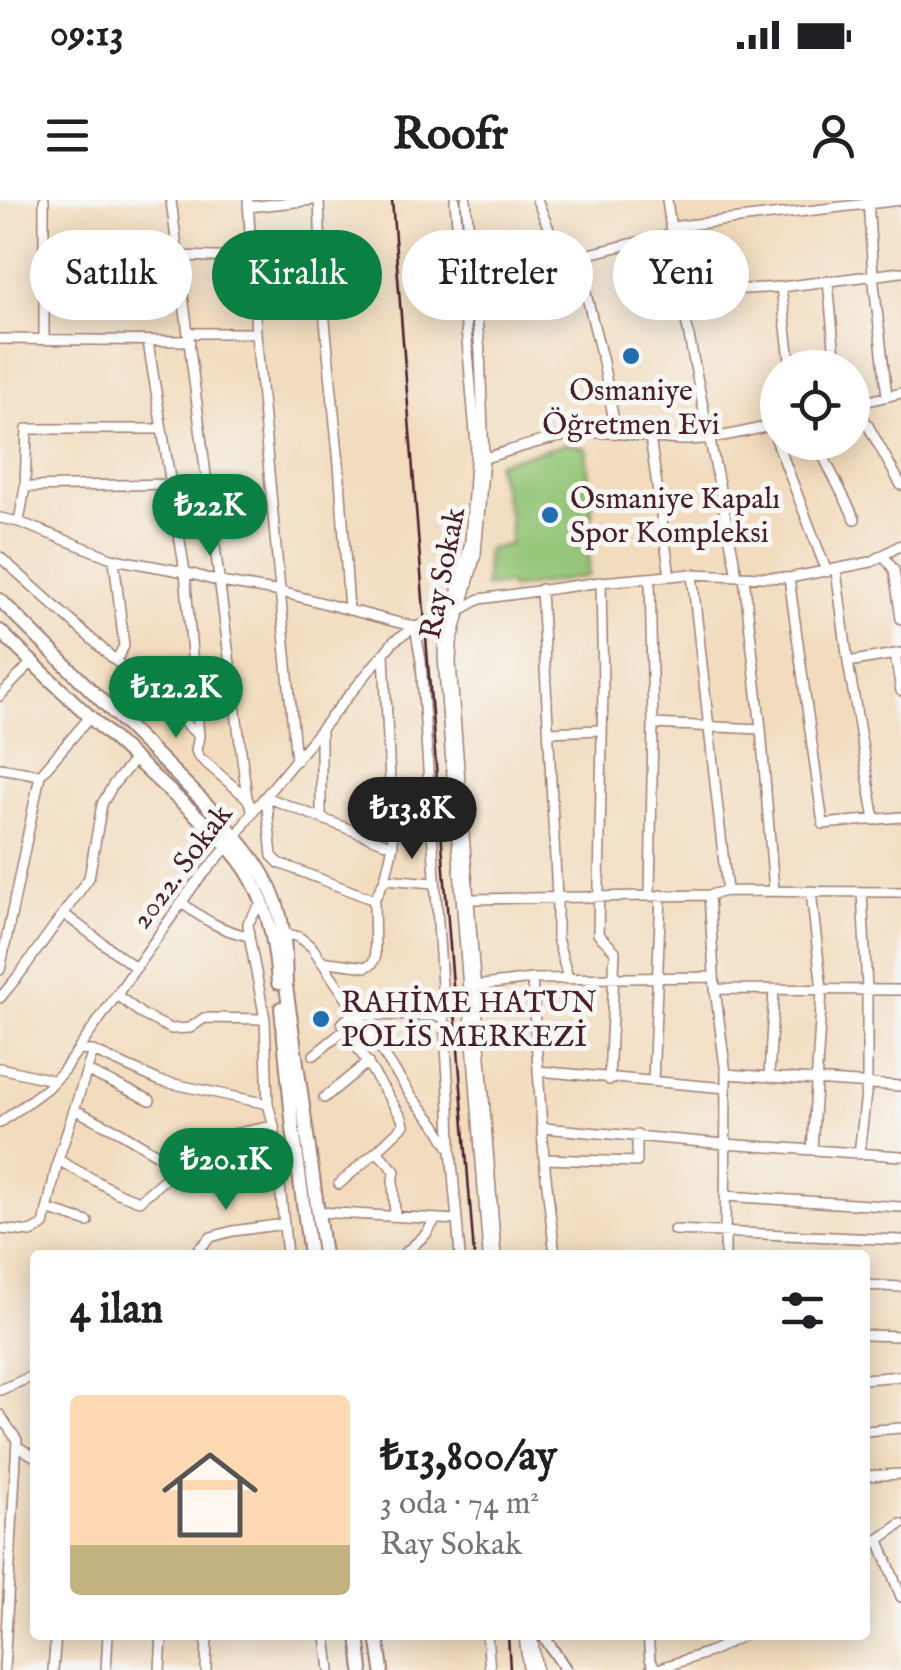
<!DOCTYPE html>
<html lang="tr">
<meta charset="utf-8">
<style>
body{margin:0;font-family:"IM FELL English",serif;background:#f6f6f6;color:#202124;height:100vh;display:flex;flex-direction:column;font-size:38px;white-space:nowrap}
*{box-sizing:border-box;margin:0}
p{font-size:32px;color:#757577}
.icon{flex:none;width:55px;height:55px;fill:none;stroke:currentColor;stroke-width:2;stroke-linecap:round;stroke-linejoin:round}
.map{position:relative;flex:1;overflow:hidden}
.panel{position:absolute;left:30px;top:1050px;width:840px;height:390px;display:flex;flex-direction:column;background:#fff;border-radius:10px;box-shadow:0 5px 25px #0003}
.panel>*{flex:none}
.banner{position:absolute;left:30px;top:30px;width:842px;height:90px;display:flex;gap:20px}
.fabs{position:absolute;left:760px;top:150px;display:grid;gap:20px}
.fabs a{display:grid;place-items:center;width:110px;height:110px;border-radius:50%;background:#fff;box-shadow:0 5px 25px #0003;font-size:50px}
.price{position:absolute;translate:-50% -85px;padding:0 22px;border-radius:35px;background:#0b8043;color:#fff;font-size:32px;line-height:65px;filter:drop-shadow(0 2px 5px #0008)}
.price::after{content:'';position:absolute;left:50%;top:60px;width:30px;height:22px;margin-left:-15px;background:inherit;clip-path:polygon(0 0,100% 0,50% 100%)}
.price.current{background:#222;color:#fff}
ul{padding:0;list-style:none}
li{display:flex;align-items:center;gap:30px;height:250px;padding:0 40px}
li+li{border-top:2px solid #e0e0e0}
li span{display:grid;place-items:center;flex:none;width:280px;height:200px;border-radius:10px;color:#555}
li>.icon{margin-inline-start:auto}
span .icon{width:120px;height:120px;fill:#fffc;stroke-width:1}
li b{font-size:42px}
h2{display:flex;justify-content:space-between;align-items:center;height:120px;padding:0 40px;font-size:42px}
.pill{padding:0 35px;border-radius:45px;background:#fff;box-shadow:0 5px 25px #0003;font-size:35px;line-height:90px}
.pill.current{background:#0b8043;color:#fff}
.status{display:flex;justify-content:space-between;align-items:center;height:70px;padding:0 50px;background:#fff;direction:ltr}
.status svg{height:28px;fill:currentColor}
header{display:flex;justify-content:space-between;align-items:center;height:130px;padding:0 40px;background:#fff;font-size:45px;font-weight:800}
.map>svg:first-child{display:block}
.green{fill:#93c576;stroke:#6e7250;stroke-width:2.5}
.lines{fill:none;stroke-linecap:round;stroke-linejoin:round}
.minor-casing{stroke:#9e7e74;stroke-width:12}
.major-casing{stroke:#9e7e74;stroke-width:14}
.highway-casing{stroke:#9e7e74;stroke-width:16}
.minor{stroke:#fff;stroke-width:9}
.major{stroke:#fff;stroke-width:10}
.highway{stroke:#fff;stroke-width:12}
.rail{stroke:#4a1f2b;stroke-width:2.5}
.poi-dot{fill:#1f6fb2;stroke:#f6f6f2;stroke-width:4}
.labels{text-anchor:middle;stroke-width:10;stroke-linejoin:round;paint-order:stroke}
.poi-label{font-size:30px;fill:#4a1f2b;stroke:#f6f6f2;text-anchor:start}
.street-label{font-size:30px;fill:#4a1f2b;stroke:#f6f6f2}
</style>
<div class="status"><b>09:13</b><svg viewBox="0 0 49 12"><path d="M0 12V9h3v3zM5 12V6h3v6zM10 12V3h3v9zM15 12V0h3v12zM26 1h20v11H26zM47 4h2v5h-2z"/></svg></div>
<header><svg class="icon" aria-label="menu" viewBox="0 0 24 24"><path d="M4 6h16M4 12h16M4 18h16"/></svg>Roofr<svg class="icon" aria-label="person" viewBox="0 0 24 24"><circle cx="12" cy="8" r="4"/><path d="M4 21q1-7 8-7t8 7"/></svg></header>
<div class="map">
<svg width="901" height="1470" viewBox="0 0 901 1470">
<rect width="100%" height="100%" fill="#f6f6f2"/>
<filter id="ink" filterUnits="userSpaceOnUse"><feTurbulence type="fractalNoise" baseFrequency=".01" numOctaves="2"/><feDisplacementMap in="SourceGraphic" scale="20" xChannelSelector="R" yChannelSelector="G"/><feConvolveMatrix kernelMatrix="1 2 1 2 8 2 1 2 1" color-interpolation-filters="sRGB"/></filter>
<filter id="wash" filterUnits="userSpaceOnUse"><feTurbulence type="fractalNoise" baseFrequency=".0048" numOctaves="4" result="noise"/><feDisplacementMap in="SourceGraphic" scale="40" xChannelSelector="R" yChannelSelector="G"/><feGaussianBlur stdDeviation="2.25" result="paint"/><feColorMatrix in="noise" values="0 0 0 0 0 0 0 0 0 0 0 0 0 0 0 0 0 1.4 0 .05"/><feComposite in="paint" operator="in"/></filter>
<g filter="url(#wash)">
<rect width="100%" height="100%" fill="#f2dcbd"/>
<!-- green -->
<path class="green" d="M566 244 586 248 592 311 588 376 511 389 510 384 485 387 487 349 510 345V319L496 263Z"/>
</g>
<g filter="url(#ink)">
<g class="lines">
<defs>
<path id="minor" d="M44 0V139
M171 0 247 598 253 611
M248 0 256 133 296 561
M319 0 323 101 339 264 349 410
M455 0 476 245 470 343 444 438 443 456 488 1055
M466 0 480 152 484 258 476 354 452 443 451 463 496 1055
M537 0 560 56
M667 0C683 127 714 251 737 376
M868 0 873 75 887 196
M248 7 313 0
M670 27 901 0
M467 39 577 57 671 34
M577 57 603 162 616 232
M44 63 178 56 251 58
M828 80 836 168
M781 87 791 168
M680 93 781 87 901 72
M189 133H256
M0 139 190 141
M148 142 185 372 199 536
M856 204 901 285
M852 205 901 193
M771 226 827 372
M650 237 670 376
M816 242 855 319
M482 259C516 249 551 236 587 233 620 230 653 240 686 240 717 239 748 231 778 224
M25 287 171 284
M0 318 19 322 114 359 185 372 220 382 281 392 415 427
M19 322 25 287 27 229H162
M884 356 894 370 901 419
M0 357 116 461 124 446 114 359
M836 370 848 462 875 620
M692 374 727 691
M744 377 761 529 774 691
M789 378 823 624 901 617
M601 382 603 489 598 734 615 751 609 880
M541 389 557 697V738L568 778
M415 427 421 461 450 909 451 950
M895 454 901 491
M116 461 199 536 196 550 198 556 247 598
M848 462 901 453
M0 496 32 462
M653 524 761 529
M321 531V618
M549 532 600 530
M0 568 40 575
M385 679 435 683
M811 691 822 790 812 950
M650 694 653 524 650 378
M709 695 715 789 726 874 725 1055
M469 699 709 695 727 691 901 692
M374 700 279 663 272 656 266 597 393 646
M182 703C203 719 222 731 249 736
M257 709 248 723 249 736 265 819 268 904 274 926 287 1055
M64 714 136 768
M281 732 299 737 312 747 413 898 436 925 451 950 460 1055
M321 761 366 767 372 764 375 758 374 700 385 679 393 646 384 454
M0 770 40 575 89 518
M532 779 544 959 555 1055
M475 786 532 779 714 777
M715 789 901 790
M117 795 143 815 171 829 190 828 204 818 265 819
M0 798 19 775 89 678 102 604 113 585 135 559
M93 851 160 881 268 904
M314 855 346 829
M0 868 52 880
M87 871 150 900
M538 871 726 888
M726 874 901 886
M769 876 774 790
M653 881 661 695
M324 898 368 862
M75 910 120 932 178 967
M0 923 47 888 63 871 194 685 236 637 253 611 394 441 415 427 451 415 480 399 601 382 692 374 789 378 871 362 901 345
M543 928 725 944 901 956
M859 954 867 885V789L862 692
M544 959 637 962V935
M58 960 118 993 139 1001 196 952 223 936 274 926
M339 984 379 949
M725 996 901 1007
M47 1009 88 1022
M318 1012 457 1020
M395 1015 393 980 395 971 380 955 379 949 404 925 402 918 342 823 356 812 369 815 443 816
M0 1029 31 1032 44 1025 58 960 93 851 78 850
M674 1030 901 1040
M193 1055 211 1037 233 1031 284 1024
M403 1055 426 1034 435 1020
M865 1085 901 1087
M865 1135 901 1136
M865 1179 901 1176
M0 1190 35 1175
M0 1215 17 1240 4 1470
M865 1231 901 1228
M17 1246 35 1257
M865 1276 901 1274
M879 1340 901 1397
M865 1349 901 1324
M326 1435 330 1470
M487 1435 490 1470
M524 1435 528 1470
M532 1435 537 1470
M648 1435 650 1459 656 1469
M53 1470 56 1435
M106 1470 108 1435
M160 1470 162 1435
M206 1470 207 1435
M655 1470 712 1451 744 1435"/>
<path id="major" d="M543 1435 566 1470
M651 1470 656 1469"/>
<path id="highway" d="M0 400 214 612C241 642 271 676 280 716 286 739 285 763 286 786L324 1055
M0 431C53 483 108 534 163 585 193 613 232 643 252 680 270 713 275 746 278 783
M281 808 293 928 310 1055
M358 1435 362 1470
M377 1435 382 1470"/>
</defs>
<!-- minor casing -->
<use href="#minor" class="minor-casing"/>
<!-- major casing -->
<use href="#major" class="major-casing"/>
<!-- highway casing -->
<use href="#highway" class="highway-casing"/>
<!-- minor -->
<use href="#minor" class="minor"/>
<!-- major -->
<use href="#major" class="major"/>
<!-- highway -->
<use href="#highway" class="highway"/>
<!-- rail -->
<path class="rail" d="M392 0 474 1055
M508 1435 510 1470"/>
</g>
</g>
<!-- markers -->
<g class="poi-dot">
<circle cx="631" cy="156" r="10"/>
<circle cx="550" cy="315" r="10"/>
<circle cx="321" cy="819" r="10"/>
</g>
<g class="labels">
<!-- poi labels -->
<g class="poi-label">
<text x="631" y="200" text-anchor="middle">Osmaniye<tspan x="631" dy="34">Öğretmen Evi</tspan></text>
<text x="570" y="308">Osmaniye Kapalı<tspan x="570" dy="34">Spor Kompleksi</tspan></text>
<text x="341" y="812">RAHİME HATUN<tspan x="341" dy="34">POLİS MERKEZİ</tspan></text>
</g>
<!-- street labels -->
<g class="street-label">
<text transform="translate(442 373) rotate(-79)" y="10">Ray Sokak</text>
<text transform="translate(181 666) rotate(-53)" y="10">2022. Sokak</text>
</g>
</g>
</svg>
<div class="fabs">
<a><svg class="icon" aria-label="locate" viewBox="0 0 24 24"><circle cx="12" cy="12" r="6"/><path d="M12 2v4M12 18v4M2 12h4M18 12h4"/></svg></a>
</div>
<b class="price" style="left:210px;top:359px">₺22K</b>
<b class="price" style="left:176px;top:541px">₺12.2K</b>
<b class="price current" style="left:412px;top:662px">₺13.8K</b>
<b class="price" style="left:226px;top:1013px">₺20.1K</b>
<div class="banner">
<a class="pill">Satılık</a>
<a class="pill current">Kiralık</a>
<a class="pill">Filtreler</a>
<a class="pill">Yeni</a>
</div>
<section class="panel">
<h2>4 ilan<svg class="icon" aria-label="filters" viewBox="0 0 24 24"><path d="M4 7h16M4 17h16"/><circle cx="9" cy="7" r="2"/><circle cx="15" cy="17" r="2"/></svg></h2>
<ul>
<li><span style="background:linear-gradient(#ffd9b3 75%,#c2b280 0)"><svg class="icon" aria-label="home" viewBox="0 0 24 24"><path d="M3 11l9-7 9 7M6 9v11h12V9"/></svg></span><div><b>₺13,800/ay</b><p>3 oda · 74 m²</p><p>Ray Sokak</p></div></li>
</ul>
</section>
</div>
